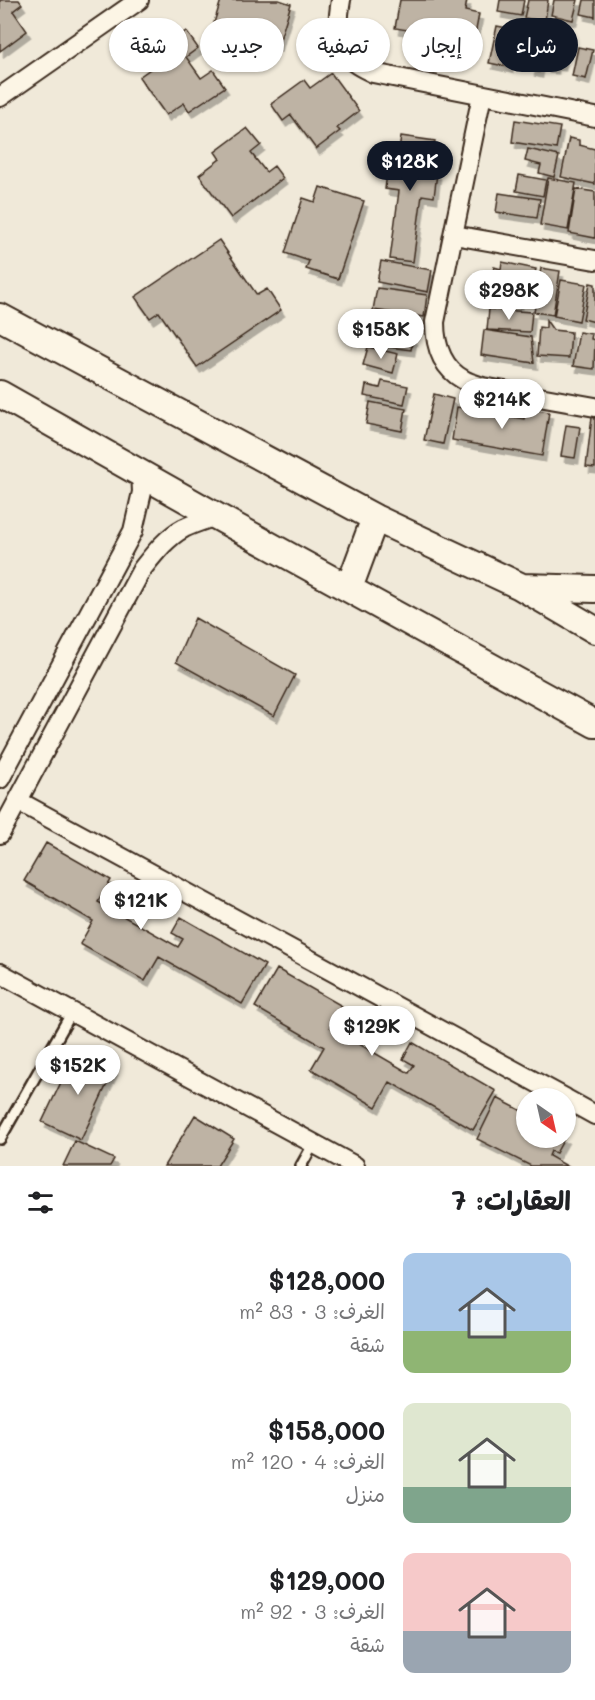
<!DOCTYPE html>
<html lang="ar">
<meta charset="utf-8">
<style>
body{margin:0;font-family:Mali,"Playpen Sans Arabic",sans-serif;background:#f2f2f2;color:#202124;direction:rtl;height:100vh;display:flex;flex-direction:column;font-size:22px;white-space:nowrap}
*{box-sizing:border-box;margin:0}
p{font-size:20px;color:#757577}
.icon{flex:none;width:33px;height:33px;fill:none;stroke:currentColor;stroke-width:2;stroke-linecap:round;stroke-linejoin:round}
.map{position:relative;height:1166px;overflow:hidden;direction:ltr}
.sheet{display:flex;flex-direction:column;background:#fff;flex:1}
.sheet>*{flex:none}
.guide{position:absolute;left:18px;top:18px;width:560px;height:54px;direction:rtl;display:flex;gap:12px}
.needle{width:39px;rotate:146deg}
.tools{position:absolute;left:516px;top:1088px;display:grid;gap:12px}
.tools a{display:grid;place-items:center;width:60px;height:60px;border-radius:50%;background:#fff;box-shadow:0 2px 4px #0004;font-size:30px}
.price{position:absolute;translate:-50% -51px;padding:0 14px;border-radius:21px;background:#fff;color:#222;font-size:20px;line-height:39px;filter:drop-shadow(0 2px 3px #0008)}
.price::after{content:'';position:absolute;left:50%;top:36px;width:18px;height:14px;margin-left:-9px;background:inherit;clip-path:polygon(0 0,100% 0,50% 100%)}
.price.on{background:#111827;color:#fff}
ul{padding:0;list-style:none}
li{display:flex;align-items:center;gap:18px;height:150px;padding:0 24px}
li span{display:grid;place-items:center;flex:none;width:168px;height:120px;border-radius:12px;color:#555}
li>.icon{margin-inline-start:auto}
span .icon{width:72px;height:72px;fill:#fffc;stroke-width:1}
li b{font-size:26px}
h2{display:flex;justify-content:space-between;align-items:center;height:72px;padding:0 24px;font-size:26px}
.chip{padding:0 21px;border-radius:27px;background:#fff;box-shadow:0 2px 4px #0004;font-size:21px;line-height:54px}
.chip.on{background:#111827;color:#fff}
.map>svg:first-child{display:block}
.building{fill:#beb3a4;stroke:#3b2a1e;stroke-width:1.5;filter:url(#shadow)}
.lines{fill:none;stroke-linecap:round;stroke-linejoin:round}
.lane-casing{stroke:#3b2a1e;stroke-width:14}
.street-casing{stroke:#3b2a1e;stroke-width:22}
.secondary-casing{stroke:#3b2a1e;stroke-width:30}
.lane{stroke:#fcf5e5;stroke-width:9}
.street{stroke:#fcf5e5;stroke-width:18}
.secondary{stroke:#fcf5e5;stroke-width:26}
</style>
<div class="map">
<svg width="595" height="1166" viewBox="0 0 595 1166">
<defs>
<filter id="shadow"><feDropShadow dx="3.5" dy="6" stdDeviation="0" flood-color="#0004"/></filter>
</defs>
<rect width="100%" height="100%" fill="#f0e9d9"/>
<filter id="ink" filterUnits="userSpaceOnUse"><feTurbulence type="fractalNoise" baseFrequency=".0167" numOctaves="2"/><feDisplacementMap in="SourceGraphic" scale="12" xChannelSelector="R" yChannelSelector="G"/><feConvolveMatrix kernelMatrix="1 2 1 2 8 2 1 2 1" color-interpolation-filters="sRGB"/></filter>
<g filter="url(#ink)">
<!-- building -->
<path class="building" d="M0 0H19L22 4 13 11 27 31 0 51Z
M221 0H279L291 4 278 46 255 39 251 52 209 39Z
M400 0H467L465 11 479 14 474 41 395 28Z
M500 0H524L521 16 498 12Z
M528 0H548L545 21 524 18Z
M554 0H578L573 20 551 15Z
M584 0H595V17L581 14Z
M497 26 517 30 509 67 489 63Z
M186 31 198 48 186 57 201 78 213 70 225 87 189 111 184 103 166 115 139 77 157 64 151 55Z
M528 31 540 34 539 38 545 40 539 72 531 70 534 56 524 54Z
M549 44 565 47 562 65 555 64V68L546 67Z
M578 47 593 50 586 79 572 76Z
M331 73 359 111 337 128 340 131 316 149 291 115 283 121 271 104 304 80 310 88Z
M515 120 560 127 556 149 512 142Z
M247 128 261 145 251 153 266 172 274 166 283 178 231 218 199 175 220 159 215 152Z
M401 136 435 141 431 172 437 173 434 197 422 195 413 262 390 259 399 191 385 189 388 165 397 166Z
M569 138 579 140V145L595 149V184L561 177Z
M528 149 559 156 554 177 539 173 541 165 525 161Z
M519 175 546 180 543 196 516 191Z
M548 178 576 183 568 230 540 225Z
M320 187 364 201 338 279 306 269 309 261 285 253 303 198 315 202Z
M576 189 595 192V238L569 233Z
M499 193 540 199 537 218 496 212Z
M219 240 257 295 267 289 281 310 197 367 159 312 150 318 135 297Z
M381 261 432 270 428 292 377 282Z
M502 262 536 269 532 285 492 276 494 267 501 269Z
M541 268 560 271 553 315 534 312Z
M484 280 521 287 518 303 481 296Z
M561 280 586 284 579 321 554 316Z
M590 283 595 284V322L583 319Z
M377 288 427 295 424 317 373 310Z
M489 309 532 312 530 332 487 330Z
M546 320 553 330 571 332 569 358 537 356 539 327 546 328Z
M484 330 531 337 534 363 481 355Z
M376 332 413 338 411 350 374 345Z
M579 332 592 334 591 339 595 340 594 369 573 366Z
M368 347 398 354 393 373 363 365Z
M382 381 408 386 404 404 364 396 366 385 380 388Z
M434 394 453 399 443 444 424 440Z
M370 402 406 409 402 431 366 424Z
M457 407 524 419 526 408 549 412 542 456 452 440Z
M592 417 595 418V468L586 467Z
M566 425 580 427 575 458 561 456Z
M195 618 295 675 274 716 176 662Z
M46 843 111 880 98 902 178 947 183 939 172 933 181 917 265 965 242 1004 159 957 145 981 80 944 93 921 24 881Z
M277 969 342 1006 330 1027 409 1073 414 1065 403 1059 412 1042 496 1091 473 1130 390 1082 376 1107 311 1069 324 1047 255 1007Z
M76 1051 114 1069 81 1140 42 1122Z
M497 1098 526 1113V1137H565L556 1153 551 1151 549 1156 567 1166H531L477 1139Z
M195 1115 234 1139 217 1166H164Z
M75 1141 114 1159 110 1166H63Z"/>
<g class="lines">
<defs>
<path id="lane" d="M0 1139 72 1012
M301 1166 314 1143"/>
<path id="street" d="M341 0C337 23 335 47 355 63 360 67 367 70 373 73L595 117
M482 95 435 322C435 346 442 368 464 380 469 383 477 385 483 387L595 407
M0 97 139 0
M454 235 595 260
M0 779 133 531 142 492 141 472
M18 801 565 1098
M0 834 142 569C154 554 167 537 184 528 194 523 205 520 216 516
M0 973 355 1166
M566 1099 595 1115"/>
<path id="secondary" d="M0 317 375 518 520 586 595 630
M0 394 216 516 595 724
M523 587 595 589
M349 588 375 518"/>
</defs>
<!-- lane casing -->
<use href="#lane" class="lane-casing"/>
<!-- street casing -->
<use href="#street" class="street-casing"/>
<!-- secondary casing -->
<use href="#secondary" class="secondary-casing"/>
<!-- lane -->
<use href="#lane" class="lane"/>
<!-- street -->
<use href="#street" class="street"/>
<!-- secondary -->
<use href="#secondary" class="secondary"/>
</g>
</g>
</svg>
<div class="tools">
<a><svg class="needle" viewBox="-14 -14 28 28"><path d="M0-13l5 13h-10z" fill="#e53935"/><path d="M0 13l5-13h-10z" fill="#757577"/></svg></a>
</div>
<b class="price on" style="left:410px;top:192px">$128K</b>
<b class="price" style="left:509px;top:321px">$298K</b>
<b class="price" style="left:381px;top:360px">$158K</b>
<b class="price" style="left:502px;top:430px">$214K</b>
<b class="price" style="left:141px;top:931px">$121K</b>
<b class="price" style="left:372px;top:1057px">$129K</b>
<b class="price" style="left:78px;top:1096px">$152K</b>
<div class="guide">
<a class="chip on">شراء</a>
<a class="chip">إيجار</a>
<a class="chip">تصفية</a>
<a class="chip">جديد</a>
<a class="chip">شقة</a>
</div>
</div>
<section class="sheet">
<h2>العقارات: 7<svg class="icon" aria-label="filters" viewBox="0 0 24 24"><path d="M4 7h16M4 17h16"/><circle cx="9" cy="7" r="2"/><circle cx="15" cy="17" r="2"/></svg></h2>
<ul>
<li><span style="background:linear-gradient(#a9c7e8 65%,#8fb573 0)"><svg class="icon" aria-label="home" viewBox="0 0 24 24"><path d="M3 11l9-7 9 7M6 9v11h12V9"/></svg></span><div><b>$128,000</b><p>الغرف: 3 · 83 m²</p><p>شقة</p></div></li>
<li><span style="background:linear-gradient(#dfe7d0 70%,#7fa58c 0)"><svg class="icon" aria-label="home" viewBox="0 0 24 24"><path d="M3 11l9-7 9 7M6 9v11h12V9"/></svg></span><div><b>$158,000</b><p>الغرف: 4 · 120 m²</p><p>منزل</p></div></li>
<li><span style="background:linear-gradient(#f6c9c9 65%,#9aa5b1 0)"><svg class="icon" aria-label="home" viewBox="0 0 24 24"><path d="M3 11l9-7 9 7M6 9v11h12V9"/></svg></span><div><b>$129,000</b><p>الغرف: 3 · 92 m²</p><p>شقة</p></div></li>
</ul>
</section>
